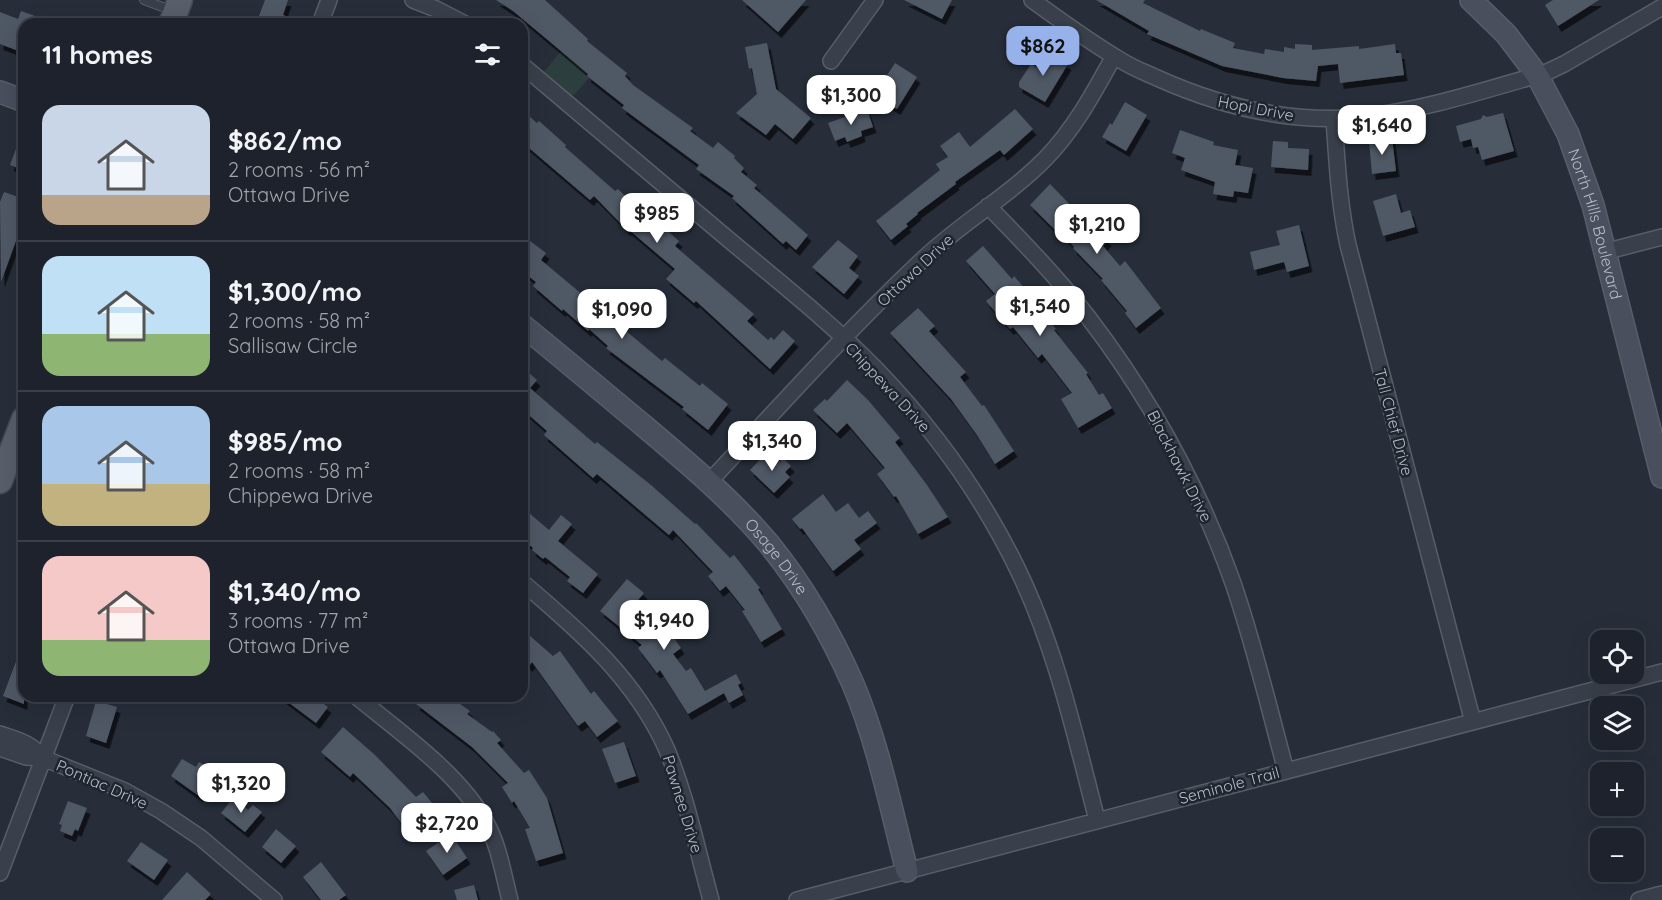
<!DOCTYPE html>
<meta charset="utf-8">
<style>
body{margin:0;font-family:Quicksand,sans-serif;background:#2a2f38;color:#f1f3f6;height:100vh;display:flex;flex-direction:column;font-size:22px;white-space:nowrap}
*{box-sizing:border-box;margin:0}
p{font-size:20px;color:#a0a4a9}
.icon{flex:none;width:33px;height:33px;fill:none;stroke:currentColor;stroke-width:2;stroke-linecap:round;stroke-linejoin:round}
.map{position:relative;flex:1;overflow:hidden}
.details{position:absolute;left:18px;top:18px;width:510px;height:684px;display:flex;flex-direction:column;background:#1d222c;border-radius:18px;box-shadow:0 6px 24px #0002,0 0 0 2px #3b3f48}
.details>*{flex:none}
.fabs{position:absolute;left:1590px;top:630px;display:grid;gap:12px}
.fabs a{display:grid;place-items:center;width:54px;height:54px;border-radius:12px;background:#1d222c;box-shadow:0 6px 24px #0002,0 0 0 2px #3b3f48;font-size:30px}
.price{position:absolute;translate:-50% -51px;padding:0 14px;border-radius:12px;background:#fff;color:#222;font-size:20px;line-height:39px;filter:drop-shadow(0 2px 3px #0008)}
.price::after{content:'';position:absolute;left:50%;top:36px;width:18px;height:14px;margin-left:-9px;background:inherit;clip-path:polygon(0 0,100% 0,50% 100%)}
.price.active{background:#97b2ea;color:#111}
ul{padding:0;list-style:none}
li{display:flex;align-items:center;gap:18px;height:150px;padding:0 24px}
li+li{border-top:2px solid #3b3f48}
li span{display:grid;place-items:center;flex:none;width:168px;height:120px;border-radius:18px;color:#555}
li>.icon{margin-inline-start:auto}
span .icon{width:72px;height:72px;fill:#fffc;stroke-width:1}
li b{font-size:26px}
h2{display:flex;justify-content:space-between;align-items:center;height:72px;padding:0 24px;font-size:26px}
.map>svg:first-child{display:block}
.green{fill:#2d3e3f}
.building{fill:#505865;filter:url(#shadow)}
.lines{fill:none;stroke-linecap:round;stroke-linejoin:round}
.lane-casing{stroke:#585e68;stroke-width:10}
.street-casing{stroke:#585e68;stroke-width:18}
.secondary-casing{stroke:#585e68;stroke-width:24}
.primary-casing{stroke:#434953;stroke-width:27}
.lane{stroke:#3a404b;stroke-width:8}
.street{stroke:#3a404b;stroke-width:15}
.secondary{stroke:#494f5d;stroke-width:21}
.primary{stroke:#585f6a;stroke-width:24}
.labels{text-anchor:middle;stroke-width:5;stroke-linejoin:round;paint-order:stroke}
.street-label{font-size:16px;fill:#b6bbc6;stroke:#1f252f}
</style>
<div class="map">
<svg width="1662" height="900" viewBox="0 0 1662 900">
<defs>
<filter id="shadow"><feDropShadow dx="3.5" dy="6" stdDeviation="0" flood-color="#0009"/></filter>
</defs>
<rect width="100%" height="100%" fill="#272e3a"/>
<!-- green -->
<path class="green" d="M561 51 582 69 594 55 600 60 587 76 589 78 574 95 571 96 544 72Z"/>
<!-- building -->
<path class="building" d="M265 0H288L283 15 304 24H256Z
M496 0H545L588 39 587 41 627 73 625 76 633 85 693 128 690 131 713 148 718 142 735 156 734 158 744 168 741 172 757 185 754 188 808 235 796 250 786 241 783 244 732 198 734 196 696 169 699 165 622 108 624 105 587 76 588 74 555 46 513 11Z
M742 0H806L778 32Z
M904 0H952L942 19Z
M1096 0H1145L1143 3 1200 31 1201 29 1235 43 1233 48 1264 54 1265 49 1284 52V47L1295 49V44L1312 45V50L1359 46V49L1395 44 1396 53H1401L1404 75 1340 83 1338 64 1318 66 1316 81 1283 78 1222 66 1147 34 1149 31Z
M1553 0H1599L1558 26 1545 5Z
M21 11 54 23 24 24V53L0 44V12L18 19Z
M767 43 776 89 811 118 793 139 775 124 766 135 736 113 757 94 752 68 749 69 745 47Z
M1049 53 1068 64 1045 102 1019 87V82L1031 64 1039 69Z
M895 63 917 77 897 109 874 96Z
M1125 102 1147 115 1126 151 1102 137 1110 123 1112 125Z
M867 109 873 127 861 131 862 136 847 142 845 137 835 141 828 123Z
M1015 109 1033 129 1004 155 1000 150 955 182 956 184 917 213 918 214 906 224 908 226 891 240 876 221 940 170 936 164 948 157 940 146 959 132 970 147Z
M522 110 537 123 539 121 566 145 565 147 615 191 618 189 648 219 651 216 679 241 675 246 754 314 747 321 768 340 771 337 774 340 783 330 795 341 770 369 696 301 694 303 666 279 675 269 628 229 627 230 594 196 590 200 522 142Z
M1503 113 1514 151 1482 160 1478 147 1473 148 1471 139 1460 142 1456 126 1481 119 1483 115 1487 117Z
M23 130H24V170L10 165Z
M1180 130 1214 142 1213 145 1238 150 1235 165 1253 168 1248 193 1234 191 1233 197 1213 194 1215 182 1181 170 1185 158 1172 153Z
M1392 138 1396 171 1372 174 1369 141Z
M1273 141 1288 142V148L1309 149 1308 170 1271 167Z
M1050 184 1082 217 1084 215 1108 240 1103 246 1120 266 1125 261 1161 308 1136 328 1125 313 1127 311 1101 280 1103 279 1073 248 1074 247 1058 229 1056 231 1030 205Z
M4 192 24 199V219L1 282 0 202Z
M1396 194 1401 213 1410 210 1415 227 1383 236 1373 201Z
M1299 225 1309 266 1287 272 1284 262 1254 270 1250 252 1280 245 1276 231Z
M522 235 546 253 541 260 662 361 665 358 700 386 702 383 728 404 708 430 682 409 684 407 606 348 608 346 589 329 588 331 563 309 562 311 533 286 536 282 522 271Z
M838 240 858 256 849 268 859 276 844 294 812 267Z
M983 246 1012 279 1014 276 1033 298 1032 299 1056 329 1054 330 1088 373 1086 374 1099 395 1103 393 1112 408 1078 428 1061 399 1072 393 1042 354 1038 358 1013 327 1010 329 986 301 995 294 966 261Z
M918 308 935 326 929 331 966 372 960 377 982 406 984 405 1014 451 995 464 977 435 951 399 890 333Z
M522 367 537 380 530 388 595 444 597 442 651 485 695 524 696 523 730 558 734 555 760 588 758 589 782 629 761 642 742 611 745 610 726 586 720 591 708 576 713 572 673 530 669 535 597 474 593 478 544 435 547 431 522 409Z
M847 380 868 400 900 438 895 442 927 485 948 517 918 534 896 496 894 497 877 474 885 468 847 423 837 433 813 410 825 399 827 401Z
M766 453 777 464 783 458 791 466 785 472 790 477 774 493 750 470Z
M823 494 836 512 848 503 859 518 868 511 877 523 854 540 861 549 833 571 802 528 800 529 792 519Z
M522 507 549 530 561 515 572 524 558 541 598 574 583 593 567 581 570 577 545 557 543 559 532 550 533 548 522 538Z
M627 579 644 593 633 606 662 630 666 627 681 648 673 654 686 671 691 668 705 691 736 674 741 683 738 685 743 695 729 703 724 693 688 714 660 670 657 673 638 648 642 645 600 611Z
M522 629 553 656 560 651 591 694 594 691 618 721 597 737 585 721 578 726 532 662 529 666 522 659Z
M23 643H24V704L3 696Z
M280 696H313L328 707 316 723Z
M423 696H442L450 703 453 699 470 711 467 714 492 732 493 731 501 740 497 743 524 773 529 770 547 798 563 853 536 861 525 829 530 828 514 801 512 803 502 787 508 783 472 747 416 704Z
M96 701 117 707 106 743 86 736Z
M343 727 375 755 416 797 423 792 441 814 411 836 390 808 353 773 350 777 321 752Z
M624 742 636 776 615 783 602 749Z
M182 759 196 767 199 762 209 768 205 774 211 777 199 796 171 776Z
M234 797 248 810 253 805 262 812 245 832 221 813Z
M68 801 87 808 78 831 75 829 72 836 60 831 62 825 59 824Z
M276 829 296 846 281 863 262 847Z
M451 834 467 858 443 875 426 851Z
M141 842 168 860 154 880 127 861Z
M321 862 346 895 339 900H321L303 877Z
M187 872 211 894 205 900H162Z
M474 885 478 900H457L454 890Z"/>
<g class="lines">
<defs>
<path id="lane" d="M144 0 173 11"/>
<path id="street" d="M413 0 436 9 465 24
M1032 0C1061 21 1091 43 1122 61 1133 68 1144 72 1155 77 1221 107 1290 124 1363 117 1424 110 1485 90 1545 73L1564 64 1662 7
M320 24 329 0
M831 61 875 0
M522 65C590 123 659 181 728 239 778 281 830 322 876 369 932 427 981 494 1017 568 1056 648 1075 735 1097 820
M1334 119C1337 161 1339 204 1348 245L1473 722
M988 206C1023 242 1058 278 1088 317 1150 398 1199 487 1233 583 1254 644 1269 708 1286 771
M1604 252 1662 237
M709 482C778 408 846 332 920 262 959 224 1008 197 1046 158 1075 128 1094 92 1114 56
M522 582C580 631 636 680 667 750 687 798 697 850 711 900
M356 696C398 731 459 773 485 821 499 844 503 874 510 900
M0 734C18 740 31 743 43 758
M0 748 26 757 43 758 125 791 161 811 201 838 274 900
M0 873 67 696
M797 900 1662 672
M1639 900 1662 894"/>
<g id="secondary">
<path id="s1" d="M1471 0 1506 34 1537 75 1568 134 1593 205 1662 477"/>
<path d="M0 92 24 101"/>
<path id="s2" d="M522 325C563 358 603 392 644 426 688 463 732 500 769 544 803 586 831 634 853 684 878 743 891 809 907 871"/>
</g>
<path id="primary" d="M171 24 180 0
M0 481 24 419"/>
</defs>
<!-- lane casing -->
<use href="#lane" class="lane-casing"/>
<!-- street casing -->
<use href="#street" class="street-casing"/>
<!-- secondary casing -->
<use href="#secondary" class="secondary-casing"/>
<!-- primary casing -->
<use href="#primary" class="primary-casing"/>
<!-- lane -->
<use href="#lane" class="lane"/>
<!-- street -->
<use href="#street" class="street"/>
<!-- secondary -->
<use href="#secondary" class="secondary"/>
<!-- primary -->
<use href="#primary" class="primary"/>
</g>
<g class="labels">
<!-- street labels -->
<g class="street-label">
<text transform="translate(1256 108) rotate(11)" y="6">Hopi Drive</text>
<text dy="6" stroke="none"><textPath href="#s1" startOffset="261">North Hills Boulevard</textPath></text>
<text transform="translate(915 270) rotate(-43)" y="6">Ottawa Drive</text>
<text transform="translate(888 387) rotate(47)" y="6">Chippewa Drive</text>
<text transform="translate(1394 422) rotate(75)" y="6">Tall Chief Drive</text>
<text transform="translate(1180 466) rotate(63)" y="6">Blackhawk Drive</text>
<text dy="6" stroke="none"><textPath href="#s2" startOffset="345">Osage Drive</textPath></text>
<text transform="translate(102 784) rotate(24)" y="6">Pontiac Drive</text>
<text transform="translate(1229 785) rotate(-15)" y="6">Seminole Trail</text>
<text transform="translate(683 804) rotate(73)" y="6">Pawnee Drive</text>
</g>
</g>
</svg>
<div class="fabs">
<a><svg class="icon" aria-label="locate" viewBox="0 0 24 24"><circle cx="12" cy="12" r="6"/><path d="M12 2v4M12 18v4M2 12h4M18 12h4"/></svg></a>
<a><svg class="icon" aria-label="layers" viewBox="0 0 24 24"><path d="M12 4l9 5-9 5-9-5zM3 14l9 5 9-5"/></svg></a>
<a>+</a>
<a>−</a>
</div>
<b class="price active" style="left:1043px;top:77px">$862</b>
<b class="price" style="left:851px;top:126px">$1,300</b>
<b class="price" style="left:1382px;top:156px">$1,640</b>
<b class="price" style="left:657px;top:244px">$985</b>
<b class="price" style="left:1097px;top:255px">$1,210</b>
<b class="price" style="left:1040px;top:337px">$1,540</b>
<b class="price" style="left:622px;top:340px">$1,090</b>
<b class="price" style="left:772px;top:472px">$1,340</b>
<b class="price" style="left:664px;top:651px">$1,940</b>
<b class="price" style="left:241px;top:814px">$1,320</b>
<b class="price" style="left:447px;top:854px">$2,720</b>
<section class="details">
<h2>11 homes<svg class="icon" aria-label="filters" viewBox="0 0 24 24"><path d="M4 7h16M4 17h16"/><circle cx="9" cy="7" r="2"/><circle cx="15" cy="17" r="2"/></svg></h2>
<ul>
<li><span style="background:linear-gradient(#c9d6e8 75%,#b9a48a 0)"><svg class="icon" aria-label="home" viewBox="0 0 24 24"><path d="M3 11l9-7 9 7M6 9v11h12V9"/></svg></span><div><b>$862/mo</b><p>2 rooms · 56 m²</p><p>Ottawa Drive</p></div></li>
<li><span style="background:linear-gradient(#bfe0f5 65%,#8fb573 0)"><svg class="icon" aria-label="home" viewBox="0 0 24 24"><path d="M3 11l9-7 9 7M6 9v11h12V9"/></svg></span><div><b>$1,300/mo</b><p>2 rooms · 58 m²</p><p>Sallisaw Circle</p></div></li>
<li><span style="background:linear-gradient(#a9c7e8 65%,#c2b280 0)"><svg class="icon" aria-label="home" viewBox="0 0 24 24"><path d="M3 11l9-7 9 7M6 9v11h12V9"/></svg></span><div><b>$985/mo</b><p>2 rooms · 58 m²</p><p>Chippewa Drive</p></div></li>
<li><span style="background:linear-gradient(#f6c9c9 70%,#8fb573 0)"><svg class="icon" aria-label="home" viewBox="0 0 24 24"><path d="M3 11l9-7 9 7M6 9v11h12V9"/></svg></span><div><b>$1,340/mo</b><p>3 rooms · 77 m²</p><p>Ottawa Drive</p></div></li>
</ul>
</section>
</div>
